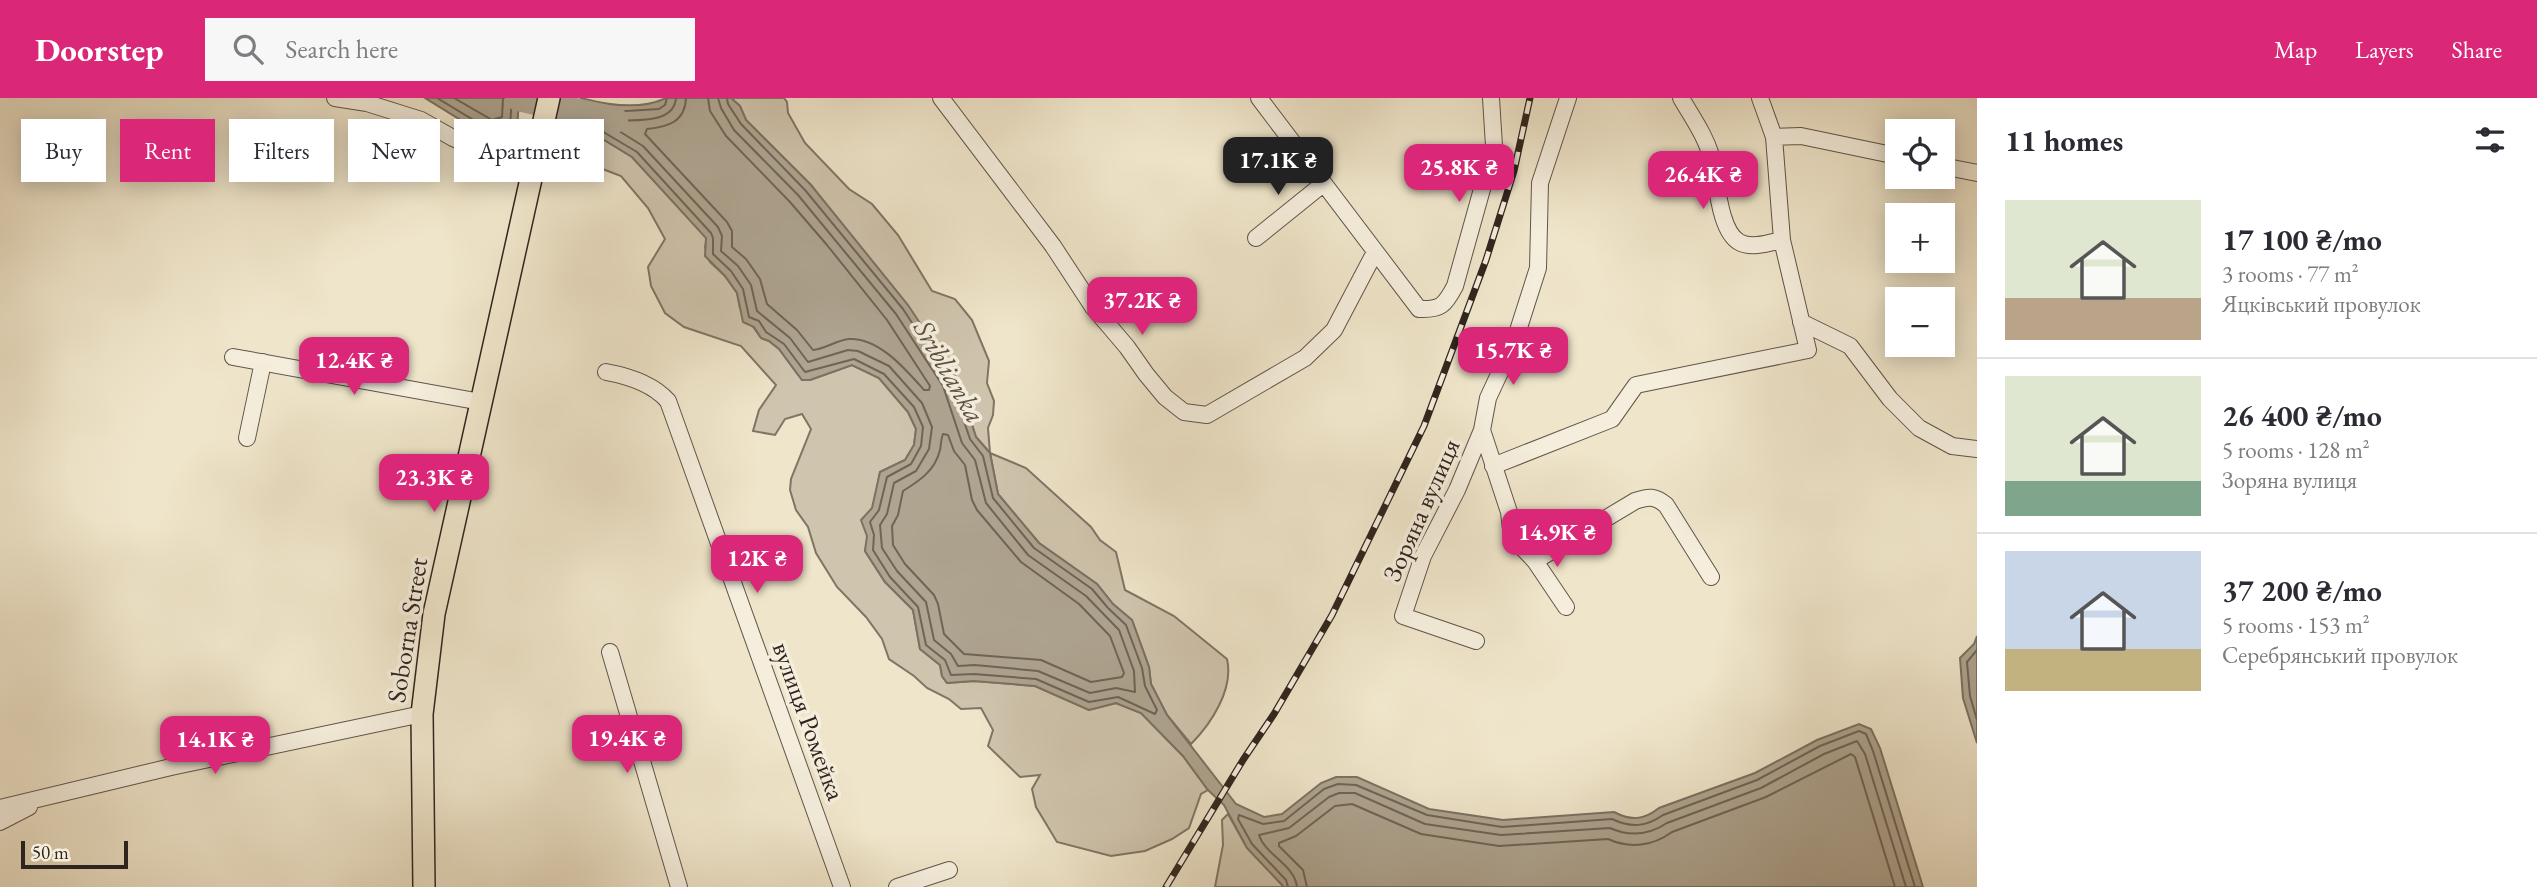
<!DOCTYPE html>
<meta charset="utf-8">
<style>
body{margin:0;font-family:"EB Garamond",serif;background:#f7f7f7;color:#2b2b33;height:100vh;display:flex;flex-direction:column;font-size:26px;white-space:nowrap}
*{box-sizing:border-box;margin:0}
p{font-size:23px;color:#7c7c81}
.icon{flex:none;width:38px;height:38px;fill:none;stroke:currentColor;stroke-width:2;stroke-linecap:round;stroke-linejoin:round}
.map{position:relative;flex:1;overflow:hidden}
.sheet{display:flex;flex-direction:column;background:#fff;width:560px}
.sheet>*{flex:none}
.hud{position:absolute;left:21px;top:21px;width:665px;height:63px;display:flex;gap:14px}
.buttons{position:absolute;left:1885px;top:21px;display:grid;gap:14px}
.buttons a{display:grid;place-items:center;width:70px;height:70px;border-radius:0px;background:#fff;box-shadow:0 4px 18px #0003;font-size:35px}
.scale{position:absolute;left:21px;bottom:18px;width:107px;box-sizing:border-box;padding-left:7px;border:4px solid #30251e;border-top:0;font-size:19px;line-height:24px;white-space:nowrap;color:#30251e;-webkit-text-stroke:5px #f5eedd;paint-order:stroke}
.price{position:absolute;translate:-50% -60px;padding:0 16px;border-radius:14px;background:#db2777;color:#fff;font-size:23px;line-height:46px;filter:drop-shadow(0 2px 4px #0008)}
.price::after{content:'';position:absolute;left:50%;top:42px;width:21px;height:16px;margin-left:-10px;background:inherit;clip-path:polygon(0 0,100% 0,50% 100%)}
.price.on{background:#222;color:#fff}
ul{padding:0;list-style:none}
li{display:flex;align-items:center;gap:21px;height:175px;padding:0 28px}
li+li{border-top:2px solid #e1e1e2}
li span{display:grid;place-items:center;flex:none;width:196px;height:140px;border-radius:0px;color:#555}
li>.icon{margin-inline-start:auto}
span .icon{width:84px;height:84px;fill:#fffc;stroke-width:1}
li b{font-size:30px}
h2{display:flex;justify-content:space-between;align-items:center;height:84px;padding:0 28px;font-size:30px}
.pill{padding:0 24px;border-radius:0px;background:#fff;box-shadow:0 4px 18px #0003;font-size:24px;line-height:63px}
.pill.on{background:#db2777;color:#fff}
header{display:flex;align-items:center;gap:42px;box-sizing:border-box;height:98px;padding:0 35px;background:#db2777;color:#fff}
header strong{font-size:33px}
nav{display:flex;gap:38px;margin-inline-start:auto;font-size:24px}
.search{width:490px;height:63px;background:#f7f7f7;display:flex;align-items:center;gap:18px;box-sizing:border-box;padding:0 24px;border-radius:0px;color:#7c7c81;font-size:26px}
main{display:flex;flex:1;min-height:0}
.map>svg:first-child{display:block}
.green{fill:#cfc4ad;stroke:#807466;stroke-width:2}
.water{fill:#aea490;stroke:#7c7162;stroke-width:2}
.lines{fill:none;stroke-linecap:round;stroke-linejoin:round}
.shore{stroke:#6f6457;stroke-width:2}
.river{stroke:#aea490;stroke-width:26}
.minor-casing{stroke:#605549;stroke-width:18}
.major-casing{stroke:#30251e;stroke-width:24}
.minor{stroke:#f5eedd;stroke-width:16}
.major{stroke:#efe5ca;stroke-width:21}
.rail-casing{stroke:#30251e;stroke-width:7}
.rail{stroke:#f5eedd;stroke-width:4.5;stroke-dasharray:13;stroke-linecap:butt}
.labels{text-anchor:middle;stroke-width:7;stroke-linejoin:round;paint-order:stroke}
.street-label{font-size:26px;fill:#30251e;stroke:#f5eedd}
.water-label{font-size:28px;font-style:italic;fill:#5c5146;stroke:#f5eedd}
</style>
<header>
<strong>Doorstep</strong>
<div class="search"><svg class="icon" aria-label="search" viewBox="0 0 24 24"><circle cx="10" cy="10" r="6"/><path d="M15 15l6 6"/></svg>Search here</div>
<nav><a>Map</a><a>Layers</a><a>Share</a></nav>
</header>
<main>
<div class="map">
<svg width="1977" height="789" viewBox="0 0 1977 789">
<rect width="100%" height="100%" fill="#efe5ca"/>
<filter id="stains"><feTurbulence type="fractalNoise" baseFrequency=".00286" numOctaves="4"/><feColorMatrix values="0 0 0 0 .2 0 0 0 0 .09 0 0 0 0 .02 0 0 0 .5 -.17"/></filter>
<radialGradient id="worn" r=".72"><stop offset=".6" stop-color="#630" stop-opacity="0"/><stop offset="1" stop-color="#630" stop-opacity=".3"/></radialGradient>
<!-- green -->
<path class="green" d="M731 0H784L787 4 788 15 805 45 849 91 872 106 898 137 932 193 955 201 972 222 989 263 987 285 994 303 993 317 988 330 990 355 1026 370 1091 429 1100 442 1116 454 1125 492 1174 518 1227 561C1234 591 1211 626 1191 646L1167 617 1151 586 1149 569 1132 522 1113 506 1097 486 1039 445 998 396 990 355 976 339 957 281 811 87 746 22 740 8Z
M580 21 601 40 632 59 707 140 705 149 710 164 725 178 737 195 740 210 761 240 769 243 779 251 802 282H810L852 267 879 280 908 314 916 331 914 347 905 362 880 374 865 453 885 484 913 512 920 551 940 567 942 578 947 585 974 583 1035 588 1089 612 1116 605 1141 615 1183 658 1208 692 1201 696 1189 730 1172 741 1145 753 1111 758 1057 744 1036 709 1032 691 1040 677 1020 679 988 648 993 632 981 610 961 611 949 601 927 590 914 578 889 561 882 541 866 519 837 489 816 455 808 429 796 412 790 392 791 381 811 331 802 316 785 321 775 337 753 333 759 312 776 287 741 248 684 229 665 215 651 188 648 169 665 141 648 110 621 78 595 68 573 50 571 41 577 33Z
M1228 716 1247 750 1284 789H1215L1223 747 1222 722Z"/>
<!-- water -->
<path class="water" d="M425 0H519L517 34 488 39Z
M581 0C607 7 641 12 666 0H731L740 8 746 22 811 87 908 207 957 281 976 339 990 355 998 396 1039 445 1097 486 1113 506 1132 522 1149 569 1151 586 1167 617 1236 706 1264 719 1282 716 1321 685 1336 679H1357L1429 711 1503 722 1614 714C1631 723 1644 722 1659 710L1755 675 1817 642 1859 626 1871 631 1880 650 1923 789H1284L1247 750 1224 707 1208 692 1183 658 1141 615 1116 605 1089 612 1035 588 974 583 947 585 942 578 940 567 920 551 913 512 885 484 865 453 867 438 861 422 872 410 880 374 905 362 914 347 916 331 908 314 879 280 852 267 810 282H802L779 251 769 243 761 240 754 229 743 224 737 195 725 178 705 158 706 140 632 59 601 40 580 21Z
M1977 538V645L1963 600 1960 560 1974 546Z"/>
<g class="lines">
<!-- shore -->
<path class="shore" d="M437 0 490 32 510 27 512 0
M454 0 492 22 502 19 503 0
M667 0 665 7 659 11 610 14 590 10 587 12V18L605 35 637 54 711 135 713 140V156L731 173 743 191 749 219 759 223 766 234 784 246 805 274 854 261 884 276 914 309 923 329 921 348 911 366 887 379 879 412 870 424 874 437 873 452 890 479 918 509 926 547 945 562 951 577 974 576 1036 581 1089 604 1118 599 1155 616 1157 612 1145 588 1142 570 1126 527 1108 510 1092 491 1034 450 993 400 983 358 970 341 951 285 903 211 805 92 741 26 728 6 727 0
M676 0C674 27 634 21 614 23L611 28 643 48 718 129 722 138 721 153 738 168 751 187 757 213 790 240 808 264 848 252 858 253 889 268 922 305 932 329 929 351 916 373 894 385 887 416 880 427 882 450 897 473 926 504 934 542 951 556 958 568 975 567 1038 573 1090 595 1116 590 1135 594 1134 573 1119 532 1086 498 1028 457 986 405 975 362 962 345 943 288 896 216 798 97 734 32 721 10 718 0
M686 0C685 24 668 29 647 31L645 36 727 124 732 133V149L746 161 760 181 767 206 797 232 813 252C825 251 837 242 849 241 879 239 907 273 924 292H929L930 288 887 222 827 147 790 104 726 38 710 13 708 0
M943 336 948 337 954 353 965 367 972 402 977 412 1021 464 1079 506 1110 538 1124 575 1122 579 1091 584 1041 562 964 556 944 536 938 506 934 497 905 466 893 447 892 428 898 417 903 393C919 383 935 373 940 352 941 347 941 341 943 336Z
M1977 552 1967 564 1970 598 1977 622
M1288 789 1286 782 1252 746 1238 721 1239 717 1263 726 1284 723 1324 691 1338 686 1356 687 1427 717 1502 729 1612 721C1631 730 1646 729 1663 717L1757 682 1820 648 1859 633 1866 636 1873 653 1915 789
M1297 789C1295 767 1265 757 1259 737L1289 730 1329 699 1339 695H1355L1425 726 1501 737 1610 730C1630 739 1649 737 1667 725L1761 690 1824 656 1857 643 1865 656 1906 789
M1307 789 1303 772 1279 748V745L1296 738 1335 708 1352 706 1421 736 1499 748 1608 741C1630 751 1653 748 1672 734L1766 699 1851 656 1855 659 1895 789"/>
<!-- river -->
<path class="river" d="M518 0 615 22"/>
<defs>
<path id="minor" d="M335 0 367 5 421 22 453 40 504 63
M941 0 1053 148 1093 209 1127 249 1146 276 1165 299 1184 314 1207 317 1305 260 1334 232 1375 154
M1259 0 1419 211C1441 212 1445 207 1455 188L1494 48 1491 0
M1681 0C1692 19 1705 37 1711 58 1717 78 1718 132 1739 144 1751 151 1769 145 1782 142
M1774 39 1801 38 1897 58
M1942 68 1977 75
M1256 140 1323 86
M1801 224 1850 248 1890 301 1919 330 1952 348 1977 351
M233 259 481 304
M606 274C628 278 653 286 668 303L842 789
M1482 332 1509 414 1511 431 1518 445 1535 463 1635 403C1649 398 1655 398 1666 407L1711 479
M247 340 263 264
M1493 368 1612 321 1636 287 1808 252 1782 142 1774 39 1760 0
M1535 463 1566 509
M1476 543 1403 518 1423 458 1457 392 1482 332 1488 300 1515 242 1538 170 1540 85 1568 0
M610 554 679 789
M0 710 171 669 422 616
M0 724 29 709
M897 789 949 772"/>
<path id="major" d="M424 789 422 616 434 516 549 0"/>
</defs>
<!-- minor casing -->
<use href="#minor" class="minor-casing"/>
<!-- major casing -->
<use href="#major" class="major-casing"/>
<!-- minor -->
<use href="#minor" class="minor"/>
<!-- major -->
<use href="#major" class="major"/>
<defs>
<path id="rail" d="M1166 789 1243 662 1274 616 1332 517 1424 328 1486 162 1514 73 1530 0"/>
</defs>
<!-- rail casing -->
<use href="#rail" class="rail-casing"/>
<!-- rail -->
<use href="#rail" class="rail"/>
</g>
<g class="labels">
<!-- street labels -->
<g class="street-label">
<text transform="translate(1421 412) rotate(-66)" y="9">Зоряна вулиця</text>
<text transform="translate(407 532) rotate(-81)" y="9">Soborna Street</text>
<text transform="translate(809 623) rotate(70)" y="9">вулиця Ромейка</text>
</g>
<!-- water labels -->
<g class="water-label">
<text transform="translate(950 273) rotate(60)" y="10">Sriblianka</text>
</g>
</g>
<rect width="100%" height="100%" filter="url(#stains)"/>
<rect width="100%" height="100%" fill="url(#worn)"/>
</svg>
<div class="buttons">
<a><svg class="icon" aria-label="locate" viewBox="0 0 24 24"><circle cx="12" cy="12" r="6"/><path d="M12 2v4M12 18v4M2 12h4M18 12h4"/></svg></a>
<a>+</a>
<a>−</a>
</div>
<div class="scale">50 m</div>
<b class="price on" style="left:1278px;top:99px">17.1K ₴</b>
<b class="price" style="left:1459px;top:106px">25.8K ₴</b>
<b class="price" style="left:1703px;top:113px">26.4K ₴</b>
<b class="price" style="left:1142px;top:239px">37.2K ₴</b>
<b class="price" style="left:1513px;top:289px">15.7K ₴</b>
<b class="price" style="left:354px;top:299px">12.4K ₴</b>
<b class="price" style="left:434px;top:416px">23.3K ₴</b>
<b class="price" style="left:1557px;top:471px">14.9K ₴</b>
<b class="price" style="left:757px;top:497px">12K ₴</b>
<b class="price" style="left:627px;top:677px">19.4K ₴</b>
<b class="price" style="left:215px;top:678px">14.1K ₴</b>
<div class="hud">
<a class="pill">Buy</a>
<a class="pill on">Rent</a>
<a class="pill">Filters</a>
<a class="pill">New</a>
<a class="pill">Apartment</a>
</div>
</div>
<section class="sheet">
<h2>11 homes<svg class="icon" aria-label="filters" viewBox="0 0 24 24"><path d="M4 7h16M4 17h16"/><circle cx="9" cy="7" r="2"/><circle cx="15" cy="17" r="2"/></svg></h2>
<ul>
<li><span style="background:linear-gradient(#dfe7d0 70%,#b9a48a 0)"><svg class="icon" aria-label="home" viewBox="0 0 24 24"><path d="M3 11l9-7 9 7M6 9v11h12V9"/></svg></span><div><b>17 100 ₴/mo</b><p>3 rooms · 77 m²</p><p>Яцківський провулок</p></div></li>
<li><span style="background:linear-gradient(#dfe7d0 75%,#7fa58c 0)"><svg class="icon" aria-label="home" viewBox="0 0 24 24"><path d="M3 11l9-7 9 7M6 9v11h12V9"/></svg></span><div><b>26 400 ₴/mo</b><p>5 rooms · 128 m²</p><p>Зоряна вулиця</p></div></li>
<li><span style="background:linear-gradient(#c9d6e8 70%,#c2b280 0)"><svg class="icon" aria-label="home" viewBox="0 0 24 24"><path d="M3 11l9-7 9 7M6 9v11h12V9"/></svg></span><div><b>37 200 ₴/mo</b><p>5 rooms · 153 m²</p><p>Серебрянський провулок</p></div></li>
</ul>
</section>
</main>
